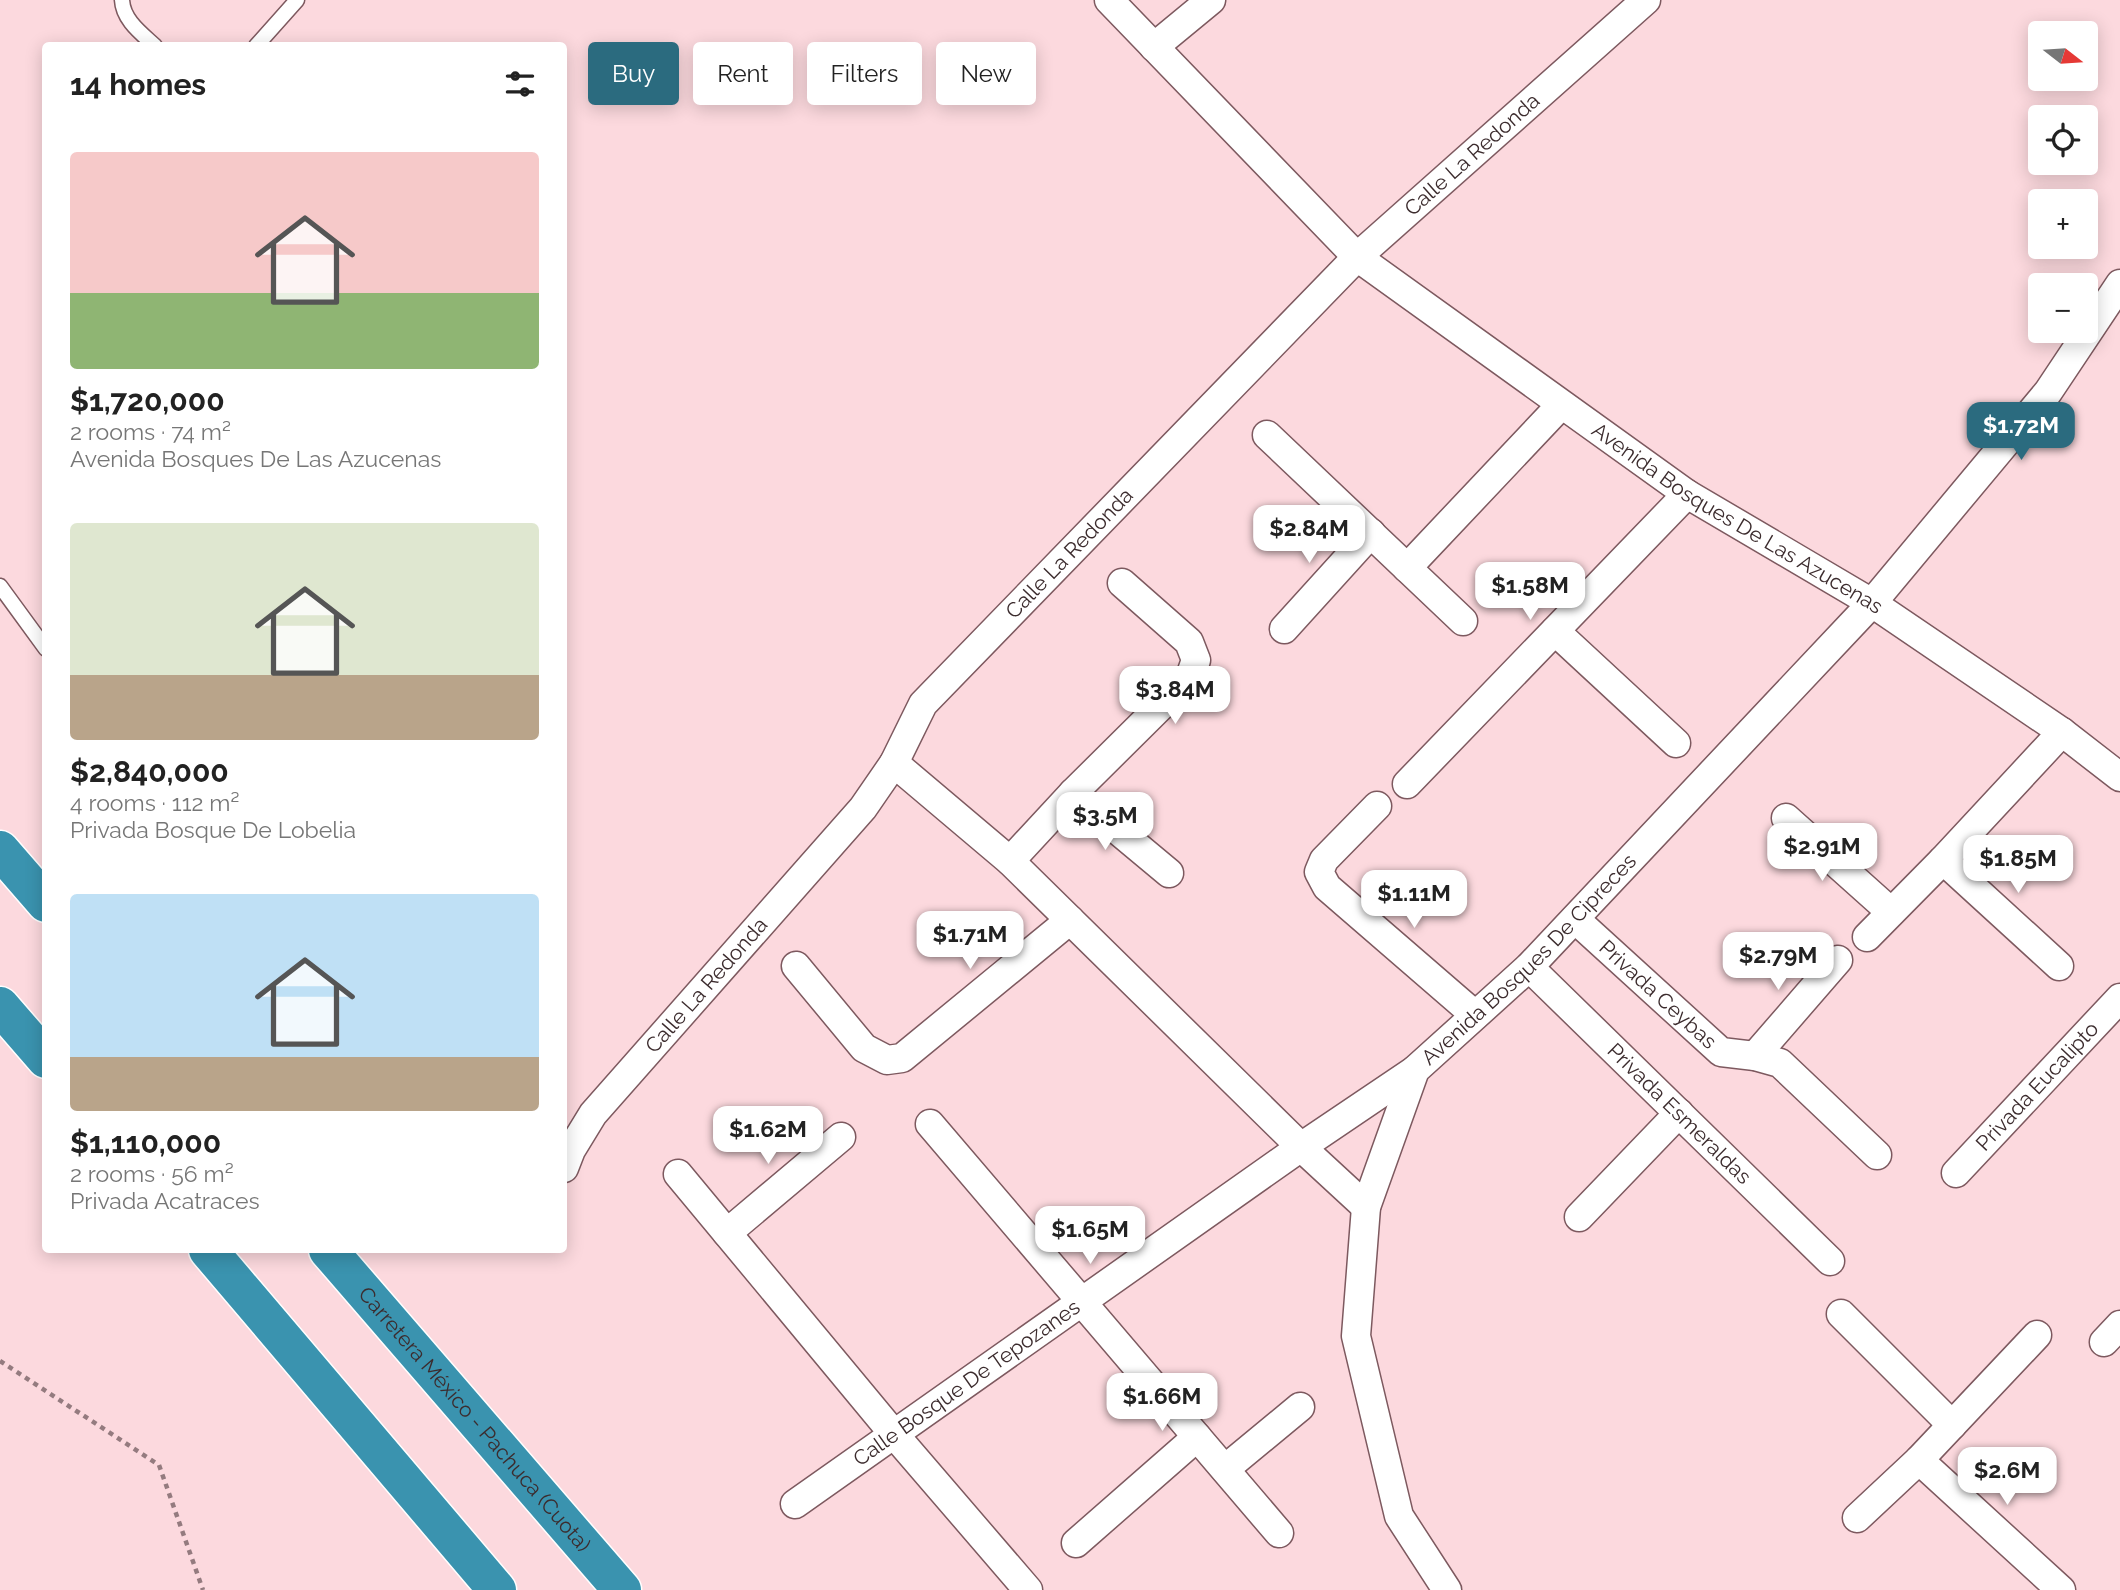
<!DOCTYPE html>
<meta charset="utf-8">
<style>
body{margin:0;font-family:Raleway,sans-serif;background:#f2f2f2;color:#222;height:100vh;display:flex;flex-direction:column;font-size:26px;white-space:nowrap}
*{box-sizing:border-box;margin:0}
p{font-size:23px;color:#767676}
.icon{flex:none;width:38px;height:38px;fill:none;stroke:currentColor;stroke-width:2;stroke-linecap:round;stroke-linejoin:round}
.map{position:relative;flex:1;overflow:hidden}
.drawer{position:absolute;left:42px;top:42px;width:525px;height:1211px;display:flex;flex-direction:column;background:#fff;border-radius:7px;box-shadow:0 4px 18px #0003}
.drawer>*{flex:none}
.banner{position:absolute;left:588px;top:42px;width:665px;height:63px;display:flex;gap:14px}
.needle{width:46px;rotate:107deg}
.controls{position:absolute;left:2028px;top:21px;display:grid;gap:14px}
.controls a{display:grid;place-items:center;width:70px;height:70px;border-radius:7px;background:#fff;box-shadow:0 4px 18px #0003;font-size:35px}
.price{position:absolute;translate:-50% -60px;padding:0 16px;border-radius:14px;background:#fff;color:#222;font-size:23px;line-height:46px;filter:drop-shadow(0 2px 4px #0008)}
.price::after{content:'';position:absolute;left:50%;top:42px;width:21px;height:16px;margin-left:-10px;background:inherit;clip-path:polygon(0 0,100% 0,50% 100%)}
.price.selected{background:#2b6b7f;color:#fff}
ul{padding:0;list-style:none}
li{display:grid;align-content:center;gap:14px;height:371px;padding:0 28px}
li span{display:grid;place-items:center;height:217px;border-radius:7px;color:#555}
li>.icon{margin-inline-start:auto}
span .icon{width:126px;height:126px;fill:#fffc;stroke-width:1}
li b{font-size:30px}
h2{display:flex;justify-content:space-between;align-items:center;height:84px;padding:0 28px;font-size:30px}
.tag{padding:0 24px;border-radius:7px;background:#fff;box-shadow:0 4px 18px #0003;font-size:24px;line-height:63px}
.tag.selected{background:#2b6b7f;color:#fff}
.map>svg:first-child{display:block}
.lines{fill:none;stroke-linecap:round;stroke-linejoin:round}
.lane-casing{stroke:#7d595f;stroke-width:17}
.street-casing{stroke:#7d595f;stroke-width:31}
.highway-casing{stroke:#fff;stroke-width:41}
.path{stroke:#947b7f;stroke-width:4.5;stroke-dasharray:5 5;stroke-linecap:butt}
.lane{stroke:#fff;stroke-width:14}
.street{stroke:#fff;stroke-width:28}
.highway{stroke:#3a93af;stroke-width:38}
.labels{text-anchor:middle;stroke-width:7;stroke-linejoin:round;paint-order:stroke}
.street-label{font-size:21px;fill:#3c2c2e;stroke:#fdebee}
</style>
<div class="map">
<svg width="2120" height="1590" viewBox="0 0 2120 1590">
<rect width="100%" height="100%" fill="#fcd9de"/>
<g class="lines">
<defs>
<path id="lane" d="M122 0C123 20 141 33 155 46
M256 46 297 0
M0 586 46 649"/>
<g id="street">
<path id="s1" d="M1109 0 1357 257 1687 494 1872 603 2062 732 2120 777"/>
<path d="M1154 47 1211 0"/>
<path d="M1267 435 1463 621"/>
<path d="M1407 568 1561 405"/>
<path d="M1284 629 1371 533"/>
<path d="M1555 631 1676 743"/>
<path d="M894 763 1010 861 1301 1147 1366 1207"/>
<path d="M1407 784 1687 494"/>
<path d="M1073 793 1169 873"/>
<path d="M1377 806 1324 860 1319 872 1327 887 1475 1015"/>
<path d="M1786 818 1891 912"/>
<path d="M1943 860 2059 966"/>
<path d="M1010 861 1073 793 1190 677 1196 660 1189 642 1122 583"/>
<path id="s2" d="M1575 919 1721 1052 1755 1056 1780 1063 1877 1155"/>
<path d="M1867 937 1943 860 2062 732"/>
<path d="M796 966 864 1048 887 1060 902 1058 1070 920"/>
<path id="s3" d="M1529 967 1830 1261"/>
<path d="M1755 1056 1838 960"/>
<path d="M930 1124 1279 1533"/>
<path id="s4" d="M564 1168 571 1150 593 1114 863 808 894 763 923 704 1357 257 1646 0"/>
<path id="s5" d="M1956 1173 2120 998"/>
<path d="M678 1174 893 1433 1028 1590"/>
<path d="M1579 1217 1679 1113"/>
<path d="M727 1233 841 1137"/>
<path d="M1841 1314 1952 1425"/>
<path d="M2104 1342 2120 1325"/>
<path d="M1919 1460 2061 1590"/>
<path d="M1225 1469 1300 1407"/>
<path id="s6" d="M795 1504 1301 1147 1415 1070"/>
<path d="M1857 1518 1919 1460 2037 1335"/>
<path d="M1076 1543 1197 1437"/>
<path id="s7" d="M1447 1590 1399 1516 1356 1336 1366 1207 1415 1070 1529 967 1872 603 2048 392 2120 284"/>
</g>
<g id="highway">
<path d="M0 850 46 903"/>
<path d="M0 1006 46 1059"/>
<path d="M208 1250 497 1590"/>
<path id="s8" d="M328 1250 622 1590"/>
</g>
</defs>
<!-- lane casing -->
<use href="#lane" class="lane-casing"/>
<!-- street casing -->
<use href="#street" class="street-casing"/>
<!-- highway casing -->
<use href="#highway" class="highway-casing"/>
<!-- path -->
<path class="path" d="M0 1361 159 1465 203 1590"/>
<!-- lane -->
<use href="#lane" class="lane"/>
<!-- street -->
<use href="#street" class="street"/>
<!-- highway -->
<use href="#highway" class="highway"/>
</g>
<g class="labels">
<!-- street labels -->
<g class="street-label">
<text dy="7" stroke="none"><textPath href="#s4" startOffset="1367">Calle La Redonda</textPath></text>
<text dy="7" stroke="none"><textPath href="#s1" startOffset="819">Avenida Bosques De Las Azucenas</textPath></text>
<text dy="7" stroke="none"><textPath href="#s4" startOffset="800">Calle La Redonda</textPath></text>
<text dy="7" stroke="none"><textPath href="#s7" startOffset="707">Avenida Bosques De Cipreces</textPath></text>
<text dy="7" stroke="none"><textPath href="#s4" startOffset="233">Calle La Redonda</textPath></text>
<text dy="7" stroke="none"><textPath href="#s2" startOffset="112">Privada Ceybas</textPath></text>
<text dy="7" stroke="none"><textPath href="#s5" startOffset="119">Privada Eucalipto</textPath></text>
<text dy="7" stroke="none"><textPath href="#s3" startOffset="210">Privada Esmeraldas</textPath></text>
<text dy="7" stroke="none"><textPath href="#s6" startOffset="210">Calle Bosque De Tepozanes</textPath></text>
<text dy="7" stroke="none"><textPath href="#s8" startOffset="224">Carretera México - Pachuca (Cuota)</textPath></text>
</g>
</g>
</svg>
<div class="controls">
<a><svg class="needle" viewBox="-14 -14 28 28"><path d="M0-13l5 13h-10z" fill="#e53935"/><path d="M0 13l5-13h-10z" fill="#767676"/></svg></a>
<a><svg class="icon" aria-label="locate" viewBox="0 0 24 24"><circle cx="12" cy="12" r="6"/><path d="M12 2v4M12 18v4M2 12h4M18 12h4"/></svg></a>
<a>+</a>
<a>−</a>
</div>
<b class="price selected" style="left:2021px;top:462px">$1.72M</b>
<b class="price" style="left:1309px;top:565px">$2.84M</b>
<b class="price" style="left:1530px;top:622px">$1.58M</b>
<b class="price" style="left:1175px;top:726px">$3.84M</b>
<b class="price" style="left:1105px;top:852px">$3.5M</b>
<b class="price" style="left:1822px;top:883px">$2.91M</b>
<b class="price" style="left:2018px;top:895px">$1.85M</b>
<b class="price" style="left:1414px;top:930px">$1.11M</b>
<b class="price" style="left:970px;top:971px">$1.71M</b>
<b class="price" style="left:1778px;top:992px">$2.79M</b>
<b class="price" style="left:768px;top:1166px">$1.62M</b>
<b class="price" style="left:1090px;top:1266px">$1.65M</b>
<b class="price" style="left:1162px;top:1433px">$1.66M</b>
<b class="price" style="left:2007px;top:1507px">$2.6M</b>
<div class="banner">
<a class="tag selected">Buy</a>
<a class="tag">Rent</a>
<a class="tag">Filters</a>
<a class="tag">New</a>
</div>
<section class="drawer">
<h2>14 homes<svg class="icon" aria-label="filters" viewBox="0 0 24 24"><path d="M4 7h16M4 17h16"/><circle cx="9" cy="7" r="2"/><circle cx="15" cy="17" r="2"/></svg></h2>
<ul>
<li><span style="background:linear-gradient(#f6c9c9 65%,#8fb573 0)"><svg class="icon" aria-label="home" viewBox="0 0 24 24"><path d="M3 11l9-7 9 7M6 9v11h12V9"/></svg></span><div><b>$1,720,000</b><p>2 rooms · 74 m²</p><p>Avenida Bosques De Las Azucenas</p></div></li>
<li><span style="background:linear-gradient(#dfe7d0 70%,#b9a48a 0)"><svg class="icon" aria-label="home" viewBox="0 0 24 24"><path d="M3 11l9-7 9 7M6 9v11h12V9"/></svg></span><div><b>$2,840,000</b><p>4 rooms · 112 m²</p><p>Privada Bosque De Lobelia</p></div></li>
<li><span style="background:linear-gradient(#bfe0f5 75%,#b9a48a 0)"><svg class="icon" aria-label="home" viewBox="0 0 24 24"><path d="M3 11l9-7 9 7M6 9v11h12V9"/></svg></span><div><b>$1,110,000</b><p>2 rooms · 56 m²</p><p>Privada Acatraces</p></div></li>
</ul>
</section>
</div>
